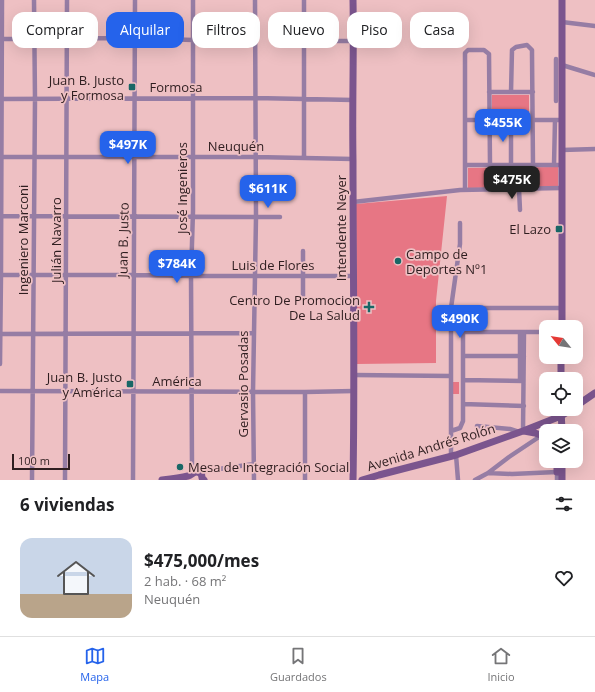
<!DOCTYPE html>
<html lang="es">
<meta charset="utf-8">
<style>
body{margin:0;font-family:"Open Sans",sans-serif;background:#f2f2f2;color:#202124;height:100vh;display:flex;flex-direction:column;font-size:15px;white-space:nowrap}
*{box-sizing:border-box;margin:0}
p{font-size:13px;color:#757577}
.icon{flex:none;width:22px;height:22px;fill:none;stroke:currentColor;stroke-width:2;stroke-linecap:round;stroke-linejoin:round}
.map{position:relative;height:480px;overflow:hidden}
.sheet{display:flex;flex-direction:column;background:#fff;flex:1}
.sheet>*{flex:none}
.guide{position:absolute;left:12px;top:12px;width:571px;height:36px;display:flex;gap:8px}
.needle{width:26px;rotate:300deg}
.buttons{position:absolute;left:539px;top:320px;display:grid;gap:8px}
.buttons a{display:grid;place-items:center;width:44px;height:44px;border-radius:8px;background:#fff;box-shadow:0 4px 16px #0002;font-size:20px}
.scale{position:absolute;left:12px;bottom:10px;width:58px;box-sizing:border-box;padding-left:4px;border:2px solid #2f1e20;border-top:0;font-size:11px;line-height:14px;white-space:nowrap;color:#2f1e20;-webkit-text-stroke:3px #eec0c3;paint-order:stroke}
.price{position:absolute;translate:-50% -34px;padding:0 9px;border-radius:8px;background:#2563eb;color:#fff;font-size:13px;line-height:26px;filter:drop-shadow(0 1px 2px #0008)}
.price::after{content:'';position:absolute;left:50%;top:24px;width:12px;height:9px;margin-left:-6px;background:inherit;clip-path:polygon(0 0,100% 0,50% 100%)}
.price.on{background:#222;color:#fff}
ul{padding:0;list-style:none}
li{display:flex;align-items:center;gap:12px;height:100px;padding:0 20px}
li span{display:grid;place-items:center;flex:none;width:112px;height:80px;border-radius:12px;color:#555}
li>.icon{margin-inline-start:auto}
span .icon{width:48px;height:48px;fill:#fffc;stroke-width:1}
li b{font-size:17px}
h2{display:flex;justify-content:space-between;align-items:center;height:48px;padding:0 20px;font-size:17px}
.chip{padding:0 14px;border-radius:12px;background:#fff;box-shadow:0 4px 16px #0002;font-size:14px;line-height:36px}
.chip.on{background:#2563eb;color:#fff}
.tab-bar{display:flex;justify-content:space-around;align-items:center;height:56px;border-top:1px solid #e0e0e0;background:#fff;font-size:11px;color:#757577}
.tab-bar a{display:grid;justify-items:center;gap:2px}
.tab-bar .on{color:#2563eb}
.map>svg:first-child{display:block}
.green{fill:#e77684}
.lines{fill:none;stroke-linecap:round;stroke-linejoin:round}
.street{stroke:#967da4;stroke-width:4.5}
.secondary{stroke:#7b558e;stroke-width:7}
.poi-dot{fill:#196766;stroke:#eec0c3;stroke-width:1.5}
.labels{text-anchor:middle;stroke-width:3.5;stroke-linejoin:round;paint-order:stroke}
.poi-label{font-size:13px;fill:#2f1e20;stroke:#eec0c3;text-anchor:end}
.street-label{font-size:13px;fill:#2f1e20;stroke:#eec0c3}
</style>
<div class="map">
<svg width="595" height="480" viewBox="0 0 595 480">
<rect width="100%" height="100%" fill="#eec0c3"/>
<!-- green -->
<path class="green" d="M492 95H529V117L492 118Z
M558 167V187L468 188V168Z
M447 196 436 301V363L357 364 356 204Z
M453 382H459V394H453Z"/>
<g class="lines">
<!-- street -->
<path class="street" d="M304 0V158
M562 22 595 26
M0 39 135 38 193 40H255
M282 41H354
M556 59V101
M562 65 595 75
M489 92H533
M511 92 512 50 516 47 527 45 532 50V54L533 165
M0 99 255 98 353 100
M465 120H562
M511 120V165
M562 150 595 149
M0 157H255L353 159
M465 165H562
M554 165 555 120
M519 189 520 210
M465 190V53L468 50H484L489 54 490 165
M353 202 460 190 562 188
M0 216 280 217
M303 251V298
M0 275H134L191 276H354
M451 308H562
M463 332H546
M0 334 254 333
M463 356H524
M0 364 1 275 2 0
M354 375 451 376
M463 380 523 381
M520 381V332
M0 391 305 392 354 391
M463 404 524 406
M477 426 510 429 519 432
M451 431 460 428 463 421V308
M523 431 524 332
M456 455 458 480
M451 456V308L460 244V223
M198 472 254 464
M193 473 192 468 191 276 193 211V0
M488 473 512 474 557 472V480
M32 480 35 99 34 0
M65 480 67 0
M133 480 135 0
M254 480 253 392 256 217 255 0
M305 480V392
M475 480 488 473 509 457 542 435"/>
<!-- secondary -->
<path class="secondary" d="M353 0C354 53 352 107 353 160 353 267 355 373 353 480
M562 327V0
M561 379V357
M576 406 595 393
M561 409 562 431
M524 431 535 433 546 437
M557 461V472H562
M562 461V480
M162 480C171 479 180 478 188 476 192 475 193 472 197 472 201 472 202 475 202 478L204 480
M362 480 379 475 456 455 523 431 561 416 572 409"/>
</g>
<!-- markers -->
<g class="poi-dot">
<rect x="128" y="83" width="8" height="8" rx="2"/>
<rect x="555" y="225" width="8" height="8" rx="2"/>
<circle cx="398" cy="261" r="4"/>
<path d="M367 301h4v4h4v4h-4v4h-4v-4h-4v-4h4z"/>
<rect x="126" y="380" width="8" height="8" rx="2"/>
<circle cx="180" cy="467" r="4"/>
</g>
<g class="labels">
<!-- poi labels -->
<g class="poi-label">
<text x="124" y="85">Juan B. Justo<tspan x="124" dy="15">y Formosa</tspan></text>
<text x="551" y="234">El Lazo</text>
<text x="406" y="259" text-anchor="start">Campo de<tspan x="406" dy="15">Deportes Nº1</tspan></text>
<text x="360" y="305">Centro De Promocion<tspan x="360" dy="15">De La Salud</tspan></text>
<text x="122" y="382">Juan B. Justo<tspan x="122" dy="15">y América</tspan></text>
<text x="188" y="472" text-anchor="start">Mesa de Integración Social</text>
</g>
<!-- street labels -->
<g class="street-label">
<text x="176" y="92">Formosa</text>
<text x="236" y="151">Neuquén</text>
<text transform="translate(182 188) rotate(-90)" y="5">José Ingenieros</text>
<text transform="translate(341 228) rotate(-90)" y="5">Intendente Neyer</text>
<text transform="translate(23 240) rotate(-90)" y="5">Ingeniero Marconi</text>
<text transform="translate(56 240) rotate(-90)" y="5">Julián Navarro</text>
<text transform="translate(123 240) rotate(-89)" y="5">Juan B. Justo</text>
<text x="273" y="270">Luis de Flores</text>
<text x="177" y="386">América</text>
<text transform="translate(243 384) rotate(-90)" y="5">Gervasio Posadas</text>
<text transform="translate(431 447) rotate(-17)" y="5">Avenida Andrés Rolón</text>
</g>
</g>
</svg>
<div class="buttons">
<a><svg class="needle" viewBox="-14 -14 28 28"><path d="M0-13l5 13h-10z" fill="#e53935"/><path d="M0 13l5-13h-10z" fill="#757577"/></svg></a>
<a><svg class="icon" aria-label="locate" viewBox="0 0 24 24"><circle cx="12" cy="12" r="6"/><path d="M12 2v4M12 18v4M2 12h4M18 12h4"/></svg></a>
<a><svg class="icon" aria-label="layers" viewBox="0 0 24 24"><path d="M12 4l9 5-9 5-9-5zM3 14l9 5 9-5"/></svg></a>
</div>
<div class="scale">100 m</div>
<b class="price" style="left:503px;top:143px">$455K</b>
<b class="price" style="left:128px;top:165px">$497K</b>
<b class="price on" style="left:512px;top:200px">$475K</b>
<b class="price" style="left:268px;top:209px">$611K</b>
<b class="price" style="left:177px;top:284px">$784K</b>
<b class="price" style="left:460px;top:339px">$490K</b>
<div class="guide">
<a class="chip">Comprar</a>
<a class="chip on">Alquilar</a>
<a class="chip">Filtros</a>
<a class="chip">Nuevo</a>
<a class="chip">Piso</a>
<a class="chip">Casa</a>
</div>
</div>
<section class="sheet">
<h2>6 viviendas<svg class="icon" aria-label="filters" viewBox="0 0 24 24"><path d="M4 7h16M4 17h16"/><circle cx="9" cy="7" r="2"/><circle cx="15" cy="17" r="2"/></svg></h2>
<ul>
<li><span style="background:linear-gradient(#c9d6e8 70%,#b9a48a 0)"><svg class="icon" aria-label="home" viewBox="0 0 24 24"><path d="M3 11l9-7 9 7M6 9v11h12V9"/></svg></span><div><b>$475,000/mes</b><p>2 hab. · 68 m²</p><p>Neuquén</p></div><svg class="icon" aria-label="heart" viewBox="0 0 24 24"><path d="M12 20l-8-8c-3-5 5-10 8-4 3-6 11-1 8 4z"/></svg></li>
</ul>
</section>
<nav class="tab-bar">
<a class="on"><svg class="icon" aria-label="map" viewBox="0 0 24 24"><path d="M3 6l6-2 6 2 6-2v14l-6 2-6-2-6 2zM9 4v14M15 6v14"/></svg>Mapa</a>
<a><svg class="icon" aria-label="saved" viewBox="0 0 24 24"><path d="M7 4h10v16l-5-4-5 4z"/></svg>Guardados</a>
<a><svg class="icon" aria-label="home" viewBox="0 0 24 24"><path d="M3 11l9-7 9 7M6 9v11h12V9"/></svg>Inicio</a>
</nav>
